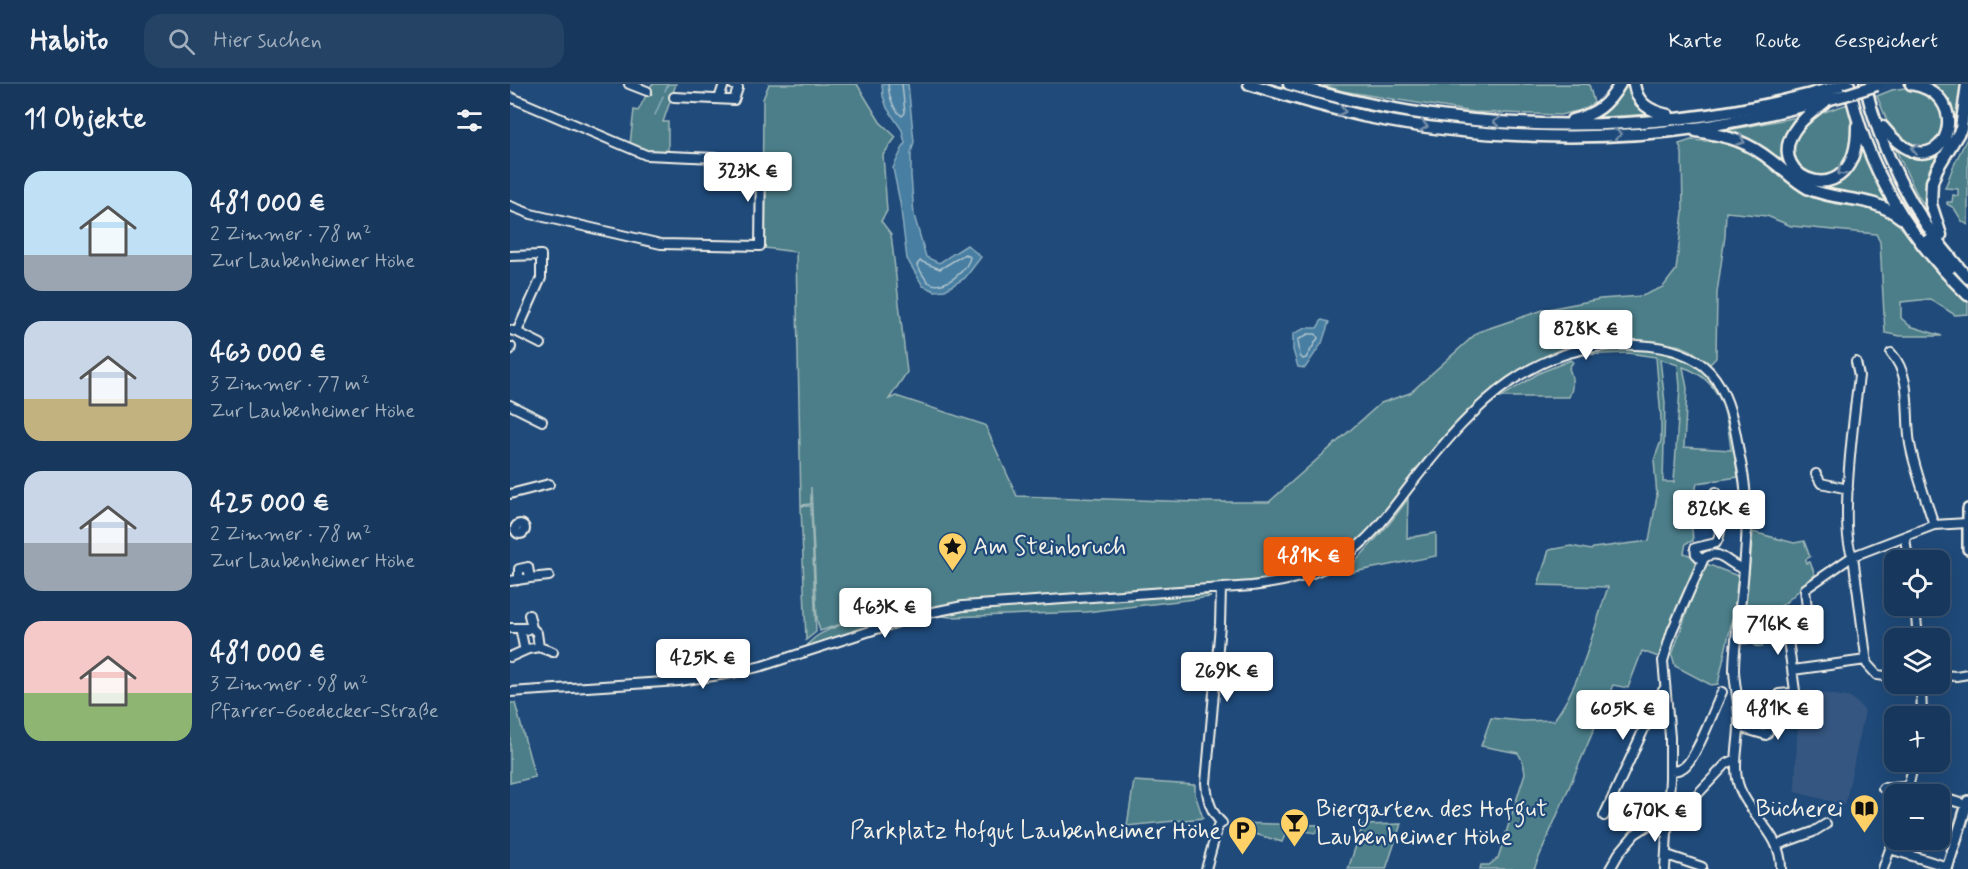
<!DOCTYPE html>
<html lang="de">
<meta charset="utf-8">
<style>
body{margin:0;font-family:Mynerve,sans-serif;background:#244365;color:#f1f3f6;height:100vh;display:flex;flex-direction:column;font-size:22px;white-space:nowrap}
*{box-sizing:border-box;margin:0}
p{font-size:20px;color:#9eacbb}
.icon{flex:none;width:33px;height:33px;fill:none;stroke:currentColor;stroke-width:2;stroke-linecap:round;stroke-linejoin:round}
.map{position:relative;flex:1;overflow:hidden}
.side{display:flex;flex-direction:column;background:#17385c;width:510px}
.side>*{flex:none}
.fabs{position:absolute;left:1374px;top:466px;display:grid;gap:12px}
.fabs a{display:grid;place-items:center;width:66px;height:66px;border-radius:12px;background:#17385c;box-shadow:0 6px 24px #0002,0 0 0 2px #365272;font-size:30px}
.price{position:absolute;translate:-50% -51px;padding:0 14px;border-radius:6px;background:#fff;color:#222;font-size:20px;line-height:39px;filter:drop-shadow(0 2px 3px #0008)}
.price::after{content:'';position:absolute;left:50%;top:36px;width:18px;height:14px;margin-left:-9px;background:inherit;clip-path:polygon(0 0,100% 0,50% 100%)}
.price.on{background:#ea580c;color:#fff}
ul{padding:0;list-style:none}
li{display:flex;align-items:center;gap:18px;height:150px;padding:0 24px}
li span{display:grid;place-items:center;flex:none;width:168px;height:120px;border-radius:18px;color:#555}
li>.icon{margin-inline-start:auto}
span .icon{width:72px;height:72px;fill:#fffc;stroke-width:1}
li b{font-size:26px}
h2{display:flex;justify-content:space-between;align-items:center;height:72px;padding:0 24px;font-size:26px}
header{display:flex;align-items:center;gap:36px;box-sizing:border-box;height:84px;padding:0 30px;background:#17385c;border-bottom:2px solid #365272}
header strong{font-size:28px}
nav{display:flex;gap:33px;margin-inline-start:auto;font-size:21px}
.search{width:420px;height:54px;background:#244365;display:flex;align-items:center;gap:15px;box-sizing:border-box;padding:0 21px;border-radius:18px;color:#9eacbb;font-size:22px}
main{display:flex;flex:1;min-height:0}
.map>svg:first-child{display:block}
.built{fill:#365680}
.green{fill:#4c7e89;stroke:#a0b8b8;stroke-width:1.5;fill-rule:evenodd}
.water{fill:#477ea2;stroke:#8cacbe;stroke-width:1.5}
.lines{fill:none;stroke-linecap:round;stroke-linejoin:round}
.shore{stroke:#afc3cc;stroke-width:1.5}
.stream{stroke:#8cacbe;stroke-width:1.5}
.minor-casing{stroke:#f4f1e8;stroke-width:12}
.major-casing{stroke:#f4f1e8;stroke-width:14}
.highway-casing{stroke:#f4f1e8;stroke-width:15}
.minor{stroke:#1f4a7a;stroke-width:8}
.major{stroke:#1f4a7a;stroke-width:9}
.highway{stroke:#1f4a7a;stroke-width:10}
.highway-bridge-casing{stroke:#f4f1e8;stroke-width:15;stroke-linecap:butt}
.highway-bridge{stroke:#1f4a7a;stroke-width:10}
.oneway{stroke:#748da6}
.labels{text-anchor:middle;stroke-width:4.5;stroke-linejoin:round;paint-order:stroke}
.poi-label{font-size:24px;fill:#f4f1e8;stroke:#1f4a7a;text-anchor:start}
</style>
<header>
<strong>Habito</strong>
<div class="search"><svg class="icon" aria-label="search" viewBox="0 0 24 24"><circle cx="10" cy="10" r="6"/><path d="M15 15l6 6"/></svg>Hier suchen</div>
<nav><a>Karte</a><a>Route</a><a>Gespeichert</a></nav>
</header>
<main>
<section class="side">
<h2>11 Objekte<svg class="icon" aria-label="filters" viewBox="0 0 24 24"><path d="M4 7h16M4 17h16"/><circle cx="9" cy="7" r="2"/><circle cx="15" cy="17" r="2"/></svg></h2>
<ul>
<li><span style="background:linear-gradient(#bfe0f5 70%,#9aa5b1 0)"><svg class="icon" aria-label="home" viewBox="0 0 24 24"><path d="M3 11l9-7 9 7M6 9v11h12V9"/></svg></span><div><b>481 000 €</b><p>2 Zimmer · 78 m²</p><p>Zur Laubenheimer Höhe</p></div></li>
<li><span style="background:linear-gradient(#c9d6e8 65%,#c2b280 0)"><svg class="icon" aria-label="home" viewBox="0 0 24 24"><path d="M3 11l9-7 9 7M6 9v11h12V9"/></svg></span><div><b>463 000 €</b><p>3 Zimmer · 77 m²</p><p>Zur Laubenheimer Höhe</p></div></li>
<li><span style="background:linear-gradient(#c9d6e8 60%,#9aa5b1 0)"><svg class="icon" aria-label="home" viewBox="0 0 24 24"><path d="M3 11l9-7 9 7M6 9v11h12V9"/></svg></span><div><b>425 000 €</b><p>2 Zimmer · 78 m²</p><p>Zur Laubenheimer Höhe</p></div></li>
<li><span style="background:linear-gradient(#f6c9c9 60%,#8fb573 0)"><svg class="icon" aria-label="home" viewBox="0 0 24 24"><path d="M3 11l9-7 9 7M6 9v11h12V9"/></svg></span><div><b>481 000 €</b><p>3 Zimmer · 98 m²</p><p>Pfarrer-Goedecker-Straße</p></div></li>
</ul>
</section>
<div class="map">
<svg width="1458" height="785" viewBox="0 0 1458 785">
<rect width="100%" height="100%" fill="#1f4a7a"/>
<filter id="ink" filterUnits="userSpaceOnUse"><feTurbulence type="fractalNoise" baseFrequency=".0167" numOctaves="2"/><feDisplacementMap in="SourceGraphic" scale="12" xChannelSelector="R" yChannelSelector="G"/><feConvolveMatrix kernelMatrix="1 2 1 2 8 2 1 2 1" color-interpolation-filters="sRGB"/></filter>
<g filter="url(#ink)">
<!-- built -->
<path class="built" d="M1297 606 1342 614 1355 627 1335 721 1285 708 1287 650Z"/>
<!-- green -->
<path class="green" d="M142 0H166L153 38H158V71L137 68 120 60 124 26 128 27Z
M259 0H347L370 38 386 53 373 71 377 127 371 137 381 150 397 288 379 315 386 312 475 341 507 412 687 418H759L871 319 900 309 968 248 1033 226 1090 215 1132 212 1153 203 1166 186 1173 128 1172 69 1169 60 1181 56 1222 59 1246 71 1289 104 1364 125 1384 135 1425 184 1458 218V230L1445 231 1420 215 1391 218V234L1400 242 1432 252H1390L1375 249 1370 158 1366 150 1281 142 1257 132 1216 128 1215 152 1207 209 1206 274 1200 280 1182 267 1171 262 1145 257 1106 255 1051 265 1001 293 976 312 951 337 852 457C827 475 798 488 767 496L459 517C404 526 352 545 299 564L297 562C307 544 351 536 370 527L310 547 307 536 301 403V420L291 421 286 168 255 164 252 161 253 15Z
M1079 0 1084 19 1072 26 1050 31 964 28 832 7 813 1Z
M1113 0H1122L1142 30 1080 34Z
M1416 0H1453L1449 43 1445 52 1427 80 1420 97 1419 128 1408 112 1382 58C1389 62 1397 69 1407 70 1450 77 1458 15 1416 0Z
M1401 3 1417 5 1442 35 1423 63H1399L1381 47 1367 12 1382 6Z
M1338 20 1343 47 1342 66 1325 91 1299 92 1284 78 1282 56 1285 50 1305 31Z
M1293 32 1286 38 1281 85 1214 47Z
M1458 52V141L1452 137 1444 124 1437 120V118H1442L1443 111 1448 112V105L1435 104 1443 83Z
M1350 56 1383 124 1316 107 1295 99 1338 89 1345 79Z
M1137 264C1146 266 1155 267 1164 269 1217 285 1222 347 1228 393L1187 399 1181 432 1183 457 1176 459 1174 469 1187 474V479L1170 515 1151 574 1132 567 1118 604 1103 601 1024 785H970L971 781H979L988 774 1015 689 1013 678 1008 669 971 662 981 634 1013 637 1044 636C1072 598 1083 547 1098 503L1028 501 1039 466 1061 462 1081 466 1083 464 1139 457 1147 412 1144 376 1151 357V334L1146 273 1118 269 1068 271 1094 265ZM1150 275 1168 281 1170 303 1164 398H1153L1155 319ZM1173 283C1212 296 1217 330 1221 366L1174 363 1177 304Z
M1061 276 1063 278 1059 284C1063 293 1064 303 1059 313H991L1029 289Z
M898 415 897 454 926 449V472L838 489V486L879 440Z
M291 422H301L306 548 296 556Z
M1243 448 1284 459 1294 457 1300 473 1296 475V479L1300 478 1305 491C1295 499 1272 526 1259 528 1252 529 1242 524 1235 522L1237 490H1239Z
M1194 479 1228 492 1224 527 1208 600 1201 601 1165 582 1162 571Z
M691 510 701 513 576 528 441 533 424 531 484 523Z
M1235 529 1256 534 1252 563 1245 562 1243 559 1231 560Z
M0 619H5L25 693 0 699Z
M624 697 685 701V710L693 734 617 742Z
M721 739 810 741 806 749 778 744 772 758 725 744Z
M891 740 876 785H838L853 741Z"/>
<!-- water -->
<path class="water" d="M372 0H398L404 58 401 69V92L404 131 416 173 429 179 457 161 471 173 455 194 435 206 425 207 413 202 397 175 390 118 383 84 395 59 392 46 377 24 373 12Z
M812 236 819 238 812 259 795 284 788 283 783 266V250L796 244H807Z"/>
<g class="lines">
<!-- shore -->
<path class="shore" d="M378 0C379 13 382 24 392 32L395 29 392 0
M455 170 460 173C458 186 433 208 418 198 414 194 410 186 407 181L410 177 430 185Z
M798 250H806L808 254 796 274 793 275 790 272 788 256Z"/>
<!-- stream -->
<path class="stream" d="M155 7 158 0
M145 31 153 12"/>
<defs>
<path id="minor" d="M119 0 137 7
M0 13 136 71 251 76 250 162 151 160 21 130 0 122
M164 13 224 16 228 4 222 0
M209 15 214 0
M0 172 31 171V194L7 248 0 246
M7 248 31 260
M0 266 1 263
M1381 269C1403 293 1395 330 1400 360 1405 387 1416 415 1424 441
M1346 278 1349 292C1345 324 1328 450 1343 472L1357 580 1367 591 1384 593
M0 321 32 337
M1306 390 1311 399 1338 405
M0 410 39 400
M5 445a5 5 0 1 1 10 0a5 5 0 1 1-10 0Z
M1395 453 1398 477
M1192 476 1186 470 1185 464 1206 459C1213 450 1211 419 1206 408
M20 494 39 492
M0 497 20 494 18 483 9 485V496
M1405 522 1408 555
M1275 534 1285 607
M1298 534 1295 505 1343 472 1424 441 1457 439
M0 544H22L19 531
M18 545 11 548 14 563 18 565 29 563 27 549 22 544
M29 563 43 568
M0 573 18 565
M1283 586 1356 576
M1430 591 1446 592 1458 590
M1411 600 1412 633
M0 608 169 597 223 589 252 582 413 530 453 522 742 502C773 498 806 492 833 474 864 453 883 423 906 394 964 321 1024 256 1126 261 1198 264 1217 296 1228 362 1230 376 1234 390 1235 404 1239 438 1235 473 1232 507 1229 533 1224 561 1224 587 1225 603 1229 619 1229 636 1230 659 1221 683 1230 705 1242 734 1272 751 1271 785
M1229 643 1256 651 1258 648 1269 610 1281 609
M1160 687C1165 687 1170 686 1174 683 1187 673 1204 625 1212 608
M1373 704 1392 702 1423 711
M1398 704 1404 678
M1430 713 1457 721
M1094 732 1149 612 1155 604
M1267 761 1303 748 1316 740
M1157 771 1192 783
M696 785 708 742 712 739C701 729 697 714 696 699L710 541 711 504
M1100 785 1109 769 1125 750 1148 735 1166 733 1216 680 1226 675
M1155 785 1160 694V653L1153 577 1162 547 1194 474C1210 463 1218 481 1234 485
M1373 785 1380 765 1438 783"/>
<path id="major" d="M1458 425V465
M1437 785 1458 717"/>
<path id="highway" d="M739 0C777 12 815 23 853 32 959 54 1086 59 1193 43 1241 35 1288 24 1335 11
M779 0C957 53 1158 55 1336 0
M1124 0C1127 20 1140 27 1158 31
M1355 0C1372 74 1407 138 1458 194
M1339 1C1356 82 1398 154 1458 211
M1315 18C1304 27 1291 35 1284 47 1253 95 1348 133 1347 42
M1062 36C1086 30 1098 21 1110 0
M1373 43C1381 53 1390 62 1402 67 1442 80 1458 9 1401 0
M1186 47C1218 52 1237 57 1262 77 1274 86 1285 98 1299 105 1332 119 1360 110 1391 134
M1431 151 1421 120 1422 98 1427 85 1451 45 1457 0
M1417 157 1440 184"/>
</defs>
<!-- minor casing -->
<use href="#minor" class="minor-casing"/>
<!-- major casing -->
<use href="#major" class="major-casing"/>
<!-- highway casing -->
<use href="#highway" class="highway-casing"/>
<!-- minor -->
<use href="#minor" class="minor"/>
<!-- major -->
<use href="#major" class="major"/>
<!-- highway -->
<use href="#highway" class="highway"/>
<defs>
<path id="highway-bridge" d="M1335 11 1367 1"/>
</defs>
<!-- highway-bridge casing -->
<use href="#highway-bridge" class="highway-bridge-casing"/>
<!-- highway-bridge -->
<use href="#highway-bridge" class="highway-bridge"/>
</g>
<!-- one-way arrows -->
<defs><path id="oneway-chevron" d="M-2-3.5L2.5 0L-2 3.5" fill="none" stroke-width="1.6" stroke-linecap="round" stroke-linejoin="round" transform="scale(1.5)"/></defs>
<g class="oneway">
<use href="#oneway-chevron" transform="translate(832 27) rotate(13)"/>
<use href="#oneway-chevron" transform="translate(987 38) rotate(-176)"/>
<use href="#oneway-chevron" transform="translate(914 42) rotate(8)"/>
<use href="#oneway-chevron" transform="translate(1108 50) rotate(-4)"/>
<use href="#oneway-chevron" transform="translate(1231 57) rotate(23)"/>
<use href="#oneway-chevron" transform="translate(1405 65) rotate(-167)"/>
<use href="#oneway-chevron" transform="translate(1331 88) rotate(140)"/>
</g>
</g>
<!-- icons -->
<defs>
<symbol id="sight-pin" viewBox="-11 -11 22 30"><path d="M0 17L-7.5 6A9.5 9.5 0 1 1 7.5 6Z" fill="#ffd166" stroke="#1f4a7a"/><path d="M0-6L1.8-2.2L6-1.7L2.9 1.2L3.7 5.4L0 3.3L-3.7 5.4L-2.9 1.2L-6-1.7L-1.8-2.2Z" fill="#111"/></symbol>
<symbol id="library-pin" viewBox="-11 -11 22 30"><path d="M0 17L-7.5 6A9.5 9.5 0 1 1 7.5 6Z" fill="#ffd166" stroke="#1f4a7a"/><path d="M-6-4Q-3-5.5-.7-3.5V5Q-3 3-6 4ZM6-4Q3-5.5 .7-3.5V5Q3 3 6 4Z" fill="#111"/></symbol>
<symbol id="bar-pin" viewBox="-11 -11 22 30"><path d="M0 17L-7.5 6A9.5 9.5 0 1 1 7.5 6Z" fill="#ffd166" stroke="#1f4a7a"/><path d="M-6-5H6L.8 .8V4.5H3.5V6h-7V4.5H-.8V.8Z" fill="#111"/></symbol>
<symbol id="parking-pin" viewBox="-11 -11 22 30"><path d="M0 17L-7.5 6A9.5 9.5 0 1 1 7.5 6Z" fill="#ffd166" stroke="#1f4a7a"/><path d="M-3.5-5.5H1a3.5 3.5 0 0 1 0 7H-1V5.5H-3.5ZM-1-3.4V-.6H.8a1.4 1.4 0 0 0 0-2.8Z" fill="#111"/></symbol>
</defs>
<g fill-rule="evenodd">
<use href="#sight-pin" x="426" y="446" width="33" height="45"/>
<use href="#library-pin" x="1338" y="708" width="33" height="45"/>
<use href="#bar-pin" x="768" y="722" width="33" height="45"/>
<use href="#parking-pin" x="716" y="730" width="33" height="45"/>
</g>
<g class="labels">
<!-- poi labels -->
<g class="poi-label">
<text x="463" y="470">Am Steinbruch</text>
<text x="806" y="732">Biergarten des Hofgut<tspan x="806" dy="28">Laubenheimer Höhe</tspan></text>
<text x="1333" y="732" text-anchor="end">Bücherei</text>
<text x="711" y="754" text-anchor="end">Parkplatz Hofgut Laubenheimer Höhe</text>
</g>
</g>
</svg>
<div class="fabs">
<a><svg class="icon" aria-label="locate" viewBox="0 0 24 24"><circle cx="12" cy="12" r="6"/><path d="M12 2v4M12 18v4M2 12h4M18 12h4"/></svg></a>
<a><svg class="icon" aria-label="layers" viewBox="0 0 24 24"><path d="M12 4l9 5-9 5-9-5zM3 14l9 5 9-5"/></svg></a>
<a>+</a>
<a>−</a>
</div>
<b class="price" style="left:238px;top:119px">323K €</b>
<b class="price" style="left:1076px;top:277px">828K €</b>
<b class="price" style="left:1209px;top:457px">826K €</b>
<b class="price on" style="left:799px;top:504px">481K €</b>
<b class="price" style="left:375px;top:555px">463K €</b>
<b class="price" style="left:1268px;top:572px">716K €</b>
<b class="price" style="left:193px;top:606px">425K €</b>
<b class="price" style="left:717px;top:619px">269K €</b>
<b class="price" style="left:1113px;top:657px">605K €</b>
<b class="price" style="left:1268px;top:657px">481K €</b>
<b class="price" style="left:1145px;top:759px">670K €</b>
</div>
</main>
